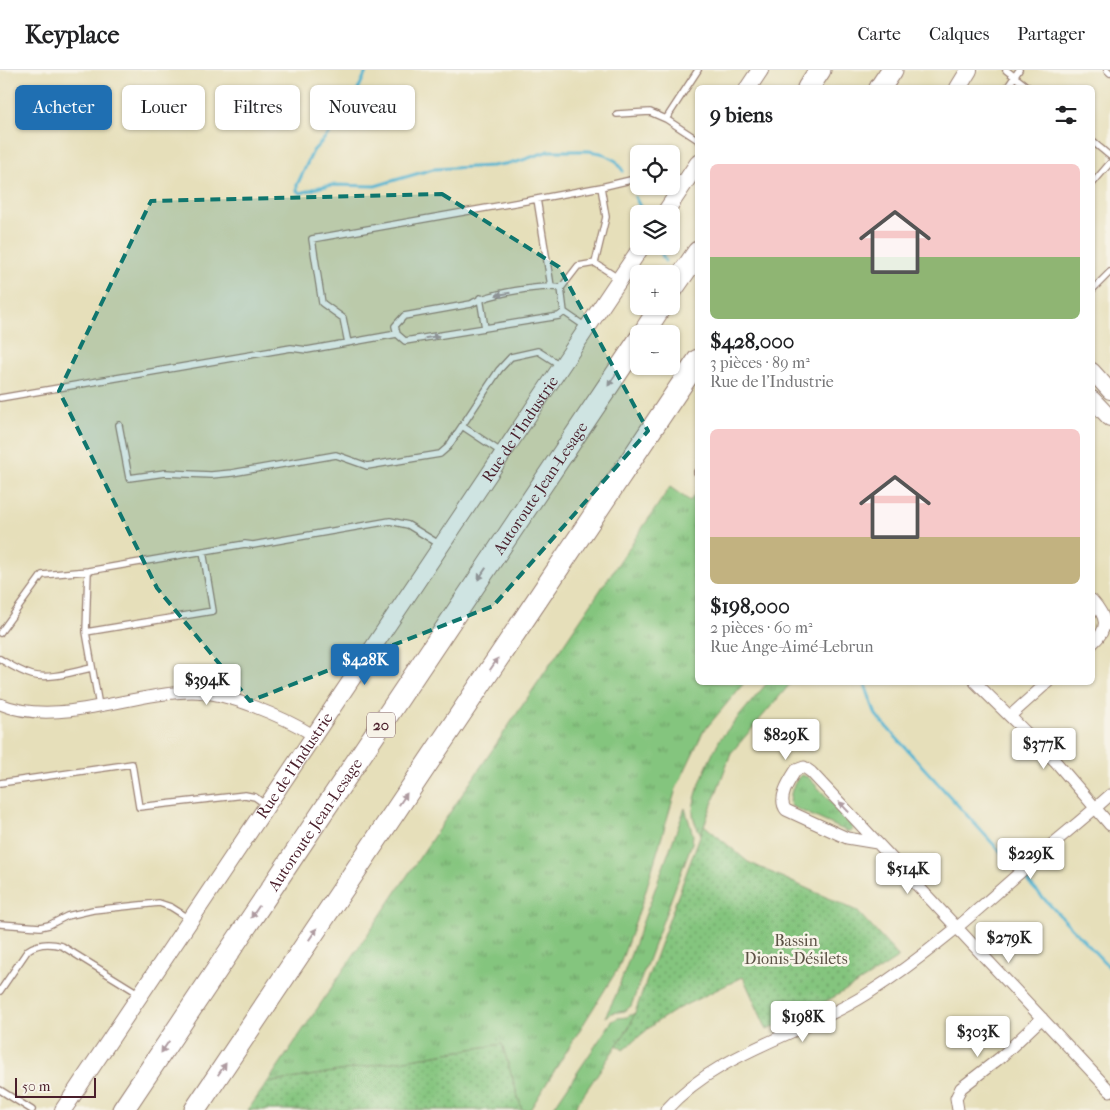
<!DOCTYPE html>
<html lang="fr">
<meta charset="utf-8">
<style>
body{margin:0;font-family:"IM FELL French Canon",serif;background:#f6f6f6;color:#202124;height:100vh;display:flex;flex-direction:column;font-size:19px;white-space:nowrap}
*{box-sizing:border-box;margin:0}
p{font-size:16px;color:#757577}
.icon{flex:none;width:28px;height:28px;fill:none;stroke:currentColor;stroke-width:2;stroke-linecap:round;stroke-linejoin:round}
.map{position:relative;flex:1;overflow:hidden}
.details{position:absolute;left:695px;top:15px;width:400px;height:600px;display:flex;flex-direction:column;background:#fff;border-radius:8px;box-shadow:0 1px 4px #0004}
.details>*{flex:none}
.hud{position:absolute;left:15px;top:15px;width:475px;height:45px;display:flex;gap:10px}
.buttons{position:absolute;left:630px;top:75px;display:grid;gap:10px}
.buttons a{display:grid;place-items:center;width:50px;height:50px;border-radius:8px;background:#fff;box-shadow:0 1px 4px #0004;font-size:25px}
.scale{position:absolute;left:15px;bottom:12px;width:81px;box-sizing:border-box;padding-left:5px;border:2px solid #4a1f2b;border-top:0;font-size:14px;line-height:18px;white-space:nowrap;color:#4a1f2b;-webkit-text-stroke:4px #f7f3e8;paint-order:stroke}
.price{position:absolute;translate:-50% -42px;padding:0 11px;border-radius:5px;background:#fff;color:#222;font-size:16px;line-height:32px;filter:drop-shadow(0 1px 2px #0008)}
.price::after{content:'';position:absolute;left:50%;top:30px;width:15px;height:11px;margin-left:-8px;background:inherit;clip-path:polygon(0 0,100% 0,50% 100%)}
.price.current{background:#1f6fb2;color:#fff}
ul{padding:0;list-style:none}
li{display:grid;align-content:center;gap:10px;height:265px;padding:0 15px}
li span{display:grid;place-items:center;height:155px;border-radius:8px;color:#555}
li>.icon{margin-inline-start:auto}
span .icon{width:90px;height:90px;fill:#fffc;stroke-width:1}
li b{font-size:21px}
h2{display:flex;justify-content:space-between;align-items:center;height:60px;padding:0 15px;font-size:21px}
.chip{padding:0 18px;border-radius:8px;background:#fff;box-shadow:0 1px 4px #0004;font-size:18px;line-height:45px}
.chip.current{background:#1f6fb2;color:#fff}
header{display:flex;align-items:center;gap:30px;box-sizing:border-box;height:70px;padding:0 25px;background:#fff;border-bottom:1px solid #e0e0e0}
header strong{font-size:24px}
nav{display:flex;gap:28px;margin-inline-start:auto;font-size:18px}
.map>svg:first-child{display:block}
.grass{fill:url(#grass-tufts);stroke:#677254}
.park{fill:url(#park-dots);stroke:#677254}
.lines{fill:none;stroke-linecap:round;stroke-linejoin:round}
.stream{stroke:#52b4d1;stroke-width:3}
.lane-casing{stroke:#987f72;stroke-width:8}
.street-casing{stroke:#987f72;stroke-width:13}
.secondary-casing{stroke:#987f72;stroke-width:18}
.highway-casing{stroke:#987f72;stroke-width:23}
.lane{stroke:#fff;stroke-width:5.5}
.street{stroke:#fff;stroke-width:11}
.secondary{stroke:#fff;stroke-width:16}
.highway{stroke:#fff;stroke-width:21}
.oneway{fill:#ae9aa0}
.marked{fill:#0f766e;fill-opacity:0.2;stroke:#0f766e;stroke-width:4;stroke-dasharray:10 6;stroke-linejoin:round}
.labels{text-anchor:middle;stroke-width:5;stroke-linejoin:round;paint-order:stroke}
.shield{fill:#f7f3e8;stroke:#7e5f64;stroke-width:1}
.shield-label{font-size:15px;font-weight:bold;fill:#4a1f2b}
.street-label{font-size:16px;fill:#4a1f2b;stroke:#f7f3e8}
.park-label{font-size:16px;fill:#5b5144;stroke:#f7f3e8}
</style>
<header>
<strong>Keyplace</strong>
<nav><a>Carte</a><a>Calques</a><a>Partager</a></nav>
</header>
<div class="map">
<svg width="1110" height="1040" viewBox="0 0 1110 1040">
<defs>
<pattern id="grass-tufts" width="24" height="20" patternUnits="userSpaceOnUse" patternTransform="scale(1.25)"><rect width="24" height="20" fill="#84c57e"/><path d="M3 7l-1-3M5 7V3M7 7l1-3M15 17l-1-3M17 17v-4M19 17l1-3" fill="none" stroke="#6e9f67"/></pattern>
<pattern id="park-dots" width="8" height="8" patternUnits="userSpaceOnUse" patternTransform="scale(1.25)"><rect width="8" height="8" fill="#84c57e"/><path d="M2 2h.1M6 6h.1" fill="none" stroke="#6e9f67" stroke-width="1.8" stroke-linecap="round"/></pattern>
</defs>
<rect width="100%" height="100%" fill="#f7f3e8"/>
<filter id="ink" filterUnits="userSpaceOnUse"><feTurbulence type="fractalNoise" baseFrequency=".02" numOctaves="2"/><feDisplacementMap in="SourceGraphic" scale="10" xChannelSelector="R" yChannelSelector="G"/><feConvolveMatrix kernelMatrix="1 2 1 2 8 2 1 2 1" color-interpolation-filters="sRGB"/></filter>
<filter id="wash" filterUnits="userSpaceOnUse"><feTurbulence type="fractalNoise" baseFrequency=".0096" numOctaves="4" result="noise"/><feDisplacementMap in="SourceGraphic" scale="20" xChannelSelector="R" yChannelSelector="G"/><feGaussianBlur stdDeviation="1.12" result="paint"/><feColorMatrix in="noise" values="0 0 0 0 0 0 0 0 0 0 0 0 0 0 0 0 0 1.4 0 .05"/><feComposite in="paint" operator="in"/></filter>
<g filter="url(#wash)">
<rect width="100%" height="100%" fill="#e6dfba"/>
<!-- grass -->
<path class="grass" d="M670 417 690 431 697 421 698 612 744 613 703 662 676 719 643 830 619 897 530 1040H522L502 974 267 1013Z
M767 613H791L731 683 701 764C697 758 693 750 693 742 693 724 711 686 720 669Z
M801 705 808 707 852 754 853 757 852 761H846L791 736C788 727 794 711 801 705Z
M685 738 693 765 692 773 631 936 625 941 612 943 605 947 615 927Z
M635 943 630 956 573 1040H552L612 951 618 948 627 947Z"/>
<!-- park -->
<path class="park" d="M704 755 748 792 857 841 899 887C857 915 814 940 767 960L743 907 677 939 655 953 623 980 617 975 630 956Z
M502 974 522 1040H248L267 1013Z"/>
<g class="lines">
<!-- stream -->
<path class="stream" d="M367 0 347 44 313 81 297 115V121L301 123 320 117 333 115 375 116 433 99 492 96 517 92 549 81H589L601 83 616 91 623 101
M635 127 644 144
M658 176 665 191
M864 612 876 645 891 662 1027 811 1110 898"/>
</g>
</g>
<g filter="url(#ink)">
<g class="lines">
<defs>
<path id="lane" d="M1006 0 1029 18
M1107 0 1110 3
M1007 18 1019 0
M617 44 650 42 666 49
M698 70 666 49 698 0
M1092 71 1110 86
M671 104 684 112
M1092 114 1110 93
M595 193 606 147 601 117 639 108
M551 216 537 129 601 117
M561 218C543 214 487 224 471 234L404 246 395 256 397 264 405 271 559 246 564 242
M1092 220 1110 202
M480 228 485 258
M586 257 564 242 561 218 578 196 595 193 618 208
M348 273 343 248 322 233 312 169 537 129
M0 328 291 278 307 280 397 264
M119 355 129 408 165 403 211 405 232 403 336 385 367 396 440 384 448 377 462 356
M501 382 462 356 499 300 511 287 538 281 560 295
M697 402H698
M86 562 213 541 203 481
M0 563 42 505 88 501
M0 589C10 595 21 602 32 605 51 610 74 601 92 598
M99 636 86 562 88 501 245 474 253 475 390 451 408 455 439 474
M0 713 132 694 139 737 245 725 255 727 266 735
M0 854 40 857 49 855 67 846 93 840 159 833 171 837 190 849
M0 921 28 880C38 873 51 873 62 876L138 923
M0 1020 32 1040"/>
<path id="street" d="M1092 530C1107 547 1110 558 1092 574
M975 612 1055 691 1110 755
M0 634C57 658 132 622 192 622 226 622 284 647 313 665
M1010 646 1048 612
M877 773 847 768 786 740C777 729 789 711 796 700L804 697 811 702 1110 1021
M666 1040C719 981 802 965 867 924 929 885 981 837 1035 789 1060 767 1086 747 1110 725
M958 1040 956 1028 961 1018 1001 987 1042 948"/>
<g id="secondary">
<path d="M748 18 760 0"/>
<path d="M958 18 969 0"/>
<path d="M664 144 698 93"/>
<path d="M1092 301 1110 321"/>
<path d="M1092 329 1110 348"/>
<path id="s1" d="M63 1040 642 176"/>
</g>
<g id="highway">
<path d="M808 18 820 0"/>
<path d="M880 18 892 0"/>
<path d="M671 221 698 182"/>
<path d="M643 264 661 236"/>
<path id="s2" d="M123 1040 639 270"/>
<path d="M195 1040 698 290"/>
</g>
</defs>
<!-- lane casing -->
<use href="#lane" class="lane-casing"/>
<!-- street casing -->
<use href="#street" class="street-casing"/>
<!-- secondary casing -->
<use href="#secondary" class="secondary-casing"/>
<!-- highway casing -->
<use href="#highway" class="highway-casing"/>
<!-- lane -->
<use href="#lane" class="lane"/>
<!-- street -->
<use href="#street" class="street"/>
<!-- secondary -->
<use href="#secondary" class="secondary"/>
<!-- highway -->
<use href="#highway" class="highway"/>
</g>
<!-- one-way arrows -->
<defs><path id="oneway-solid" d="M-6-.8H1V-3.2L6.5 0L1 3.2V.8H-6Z" transform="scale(1.25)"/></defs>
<g class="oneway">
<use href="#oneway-solid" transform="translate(503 224) rotate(170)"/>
<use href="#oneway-solid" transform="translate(432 267) rotate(-9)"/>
<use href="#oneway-solid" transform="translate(612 310) rotate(124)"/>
<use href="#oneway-solid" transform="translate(482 504) rotate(124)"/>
<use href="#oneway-solid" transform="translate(494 594) rotate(-56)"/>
<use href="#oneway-solid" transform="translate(403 729) rotate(-56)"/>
<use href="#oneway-solid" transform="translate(844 737) rotate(-133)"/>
<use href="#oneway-solid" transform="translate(255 842) rotate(124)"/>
<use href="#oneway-solid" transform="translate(313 864) rotate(-56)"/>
<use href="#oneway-solid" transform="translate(165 977) rotate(124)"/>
<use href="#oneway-solid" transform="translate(222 999) rotate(-56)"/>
</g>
</g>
<!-- marked area -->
<path class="marked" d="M442 124 559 197 648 361 493 536 250 631 157 518 59 321 151 131Z"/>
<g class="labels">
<!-- shield labels -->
<rect class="shield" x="367" y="642.5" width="28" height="25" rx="4"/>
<g class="shield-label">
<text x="381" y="660">20</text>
</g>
<!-- street labels -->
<g class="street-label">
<text dy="6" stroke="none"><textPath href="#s1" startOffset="820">Rue de l'Industrie</textPath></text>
<text dy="6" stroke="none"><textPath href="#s2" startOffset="749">Autoroute Jean-Lesage</textPath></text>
<text dy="6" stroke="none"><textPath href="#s1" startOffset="415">Rue de l'Industrie</textPath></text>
<text dy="6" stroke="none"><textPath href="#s2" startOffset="344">Autoroute Jean-Lesage</textPath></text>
</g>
<!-- park labels -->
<g class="park-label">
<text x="796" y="876">Bassin<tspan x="796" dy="18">Dionis-Désilets</tspan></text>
</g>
</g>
</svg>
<div class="buttons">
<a><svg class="icon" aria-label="locate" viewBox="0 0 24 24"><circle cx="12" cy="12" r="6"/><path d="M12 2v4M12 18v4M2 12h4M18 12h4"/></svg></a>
<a><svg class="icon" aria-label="layers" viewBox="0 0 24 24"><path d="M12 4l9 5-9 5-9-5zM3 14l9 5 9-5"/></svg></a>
<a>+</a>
<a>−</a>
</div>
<div class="scale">50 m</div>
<b class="price current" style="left:365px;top:616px">$428K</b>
<b class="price" style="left:207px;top:636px">$394K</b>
<b class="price" style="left:786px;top:691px">$829K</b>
<b class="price" style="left:1044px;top:700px">$377K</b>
<b class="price" style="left:1031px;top:810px">$229K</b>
<b class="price" style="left:908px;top:825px">$514K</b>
<b class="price" style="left:1009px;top:894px">$279K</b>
<b class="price" style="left:803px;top:973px">$198K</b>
<b class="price" style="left:978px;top:988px">$303K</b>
<div class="hud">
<a class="chip current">Acheter</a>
<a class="chip">Louer</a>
<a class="chip">Filtres</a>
<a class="chip">Nouveau</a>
</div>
<section class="details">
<h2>9 biens<svg class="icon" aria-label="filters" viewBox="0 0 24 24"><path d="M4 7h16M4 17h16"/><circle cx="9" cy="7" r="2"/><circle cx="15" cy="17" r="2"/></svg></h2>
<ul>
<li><span style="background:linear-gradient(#f6c9c9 60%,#8fb573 0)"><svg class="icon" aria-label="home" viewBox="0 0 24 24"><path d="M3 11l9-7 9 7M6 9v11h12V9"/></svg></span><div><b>$428,000</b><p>3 pièces · 89 m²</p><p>Rue de l'Industrie</p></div></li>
<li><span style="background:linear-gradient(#f6c9c9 70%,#c2b280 0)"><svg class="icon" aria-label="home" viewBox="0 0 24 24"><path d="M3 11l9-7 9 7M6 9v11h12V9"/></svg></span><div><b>$198,000</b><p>2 pièces · 60 m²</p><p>Rue Ange-Aimé-Lebrun</p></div></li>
</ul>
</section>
</div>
